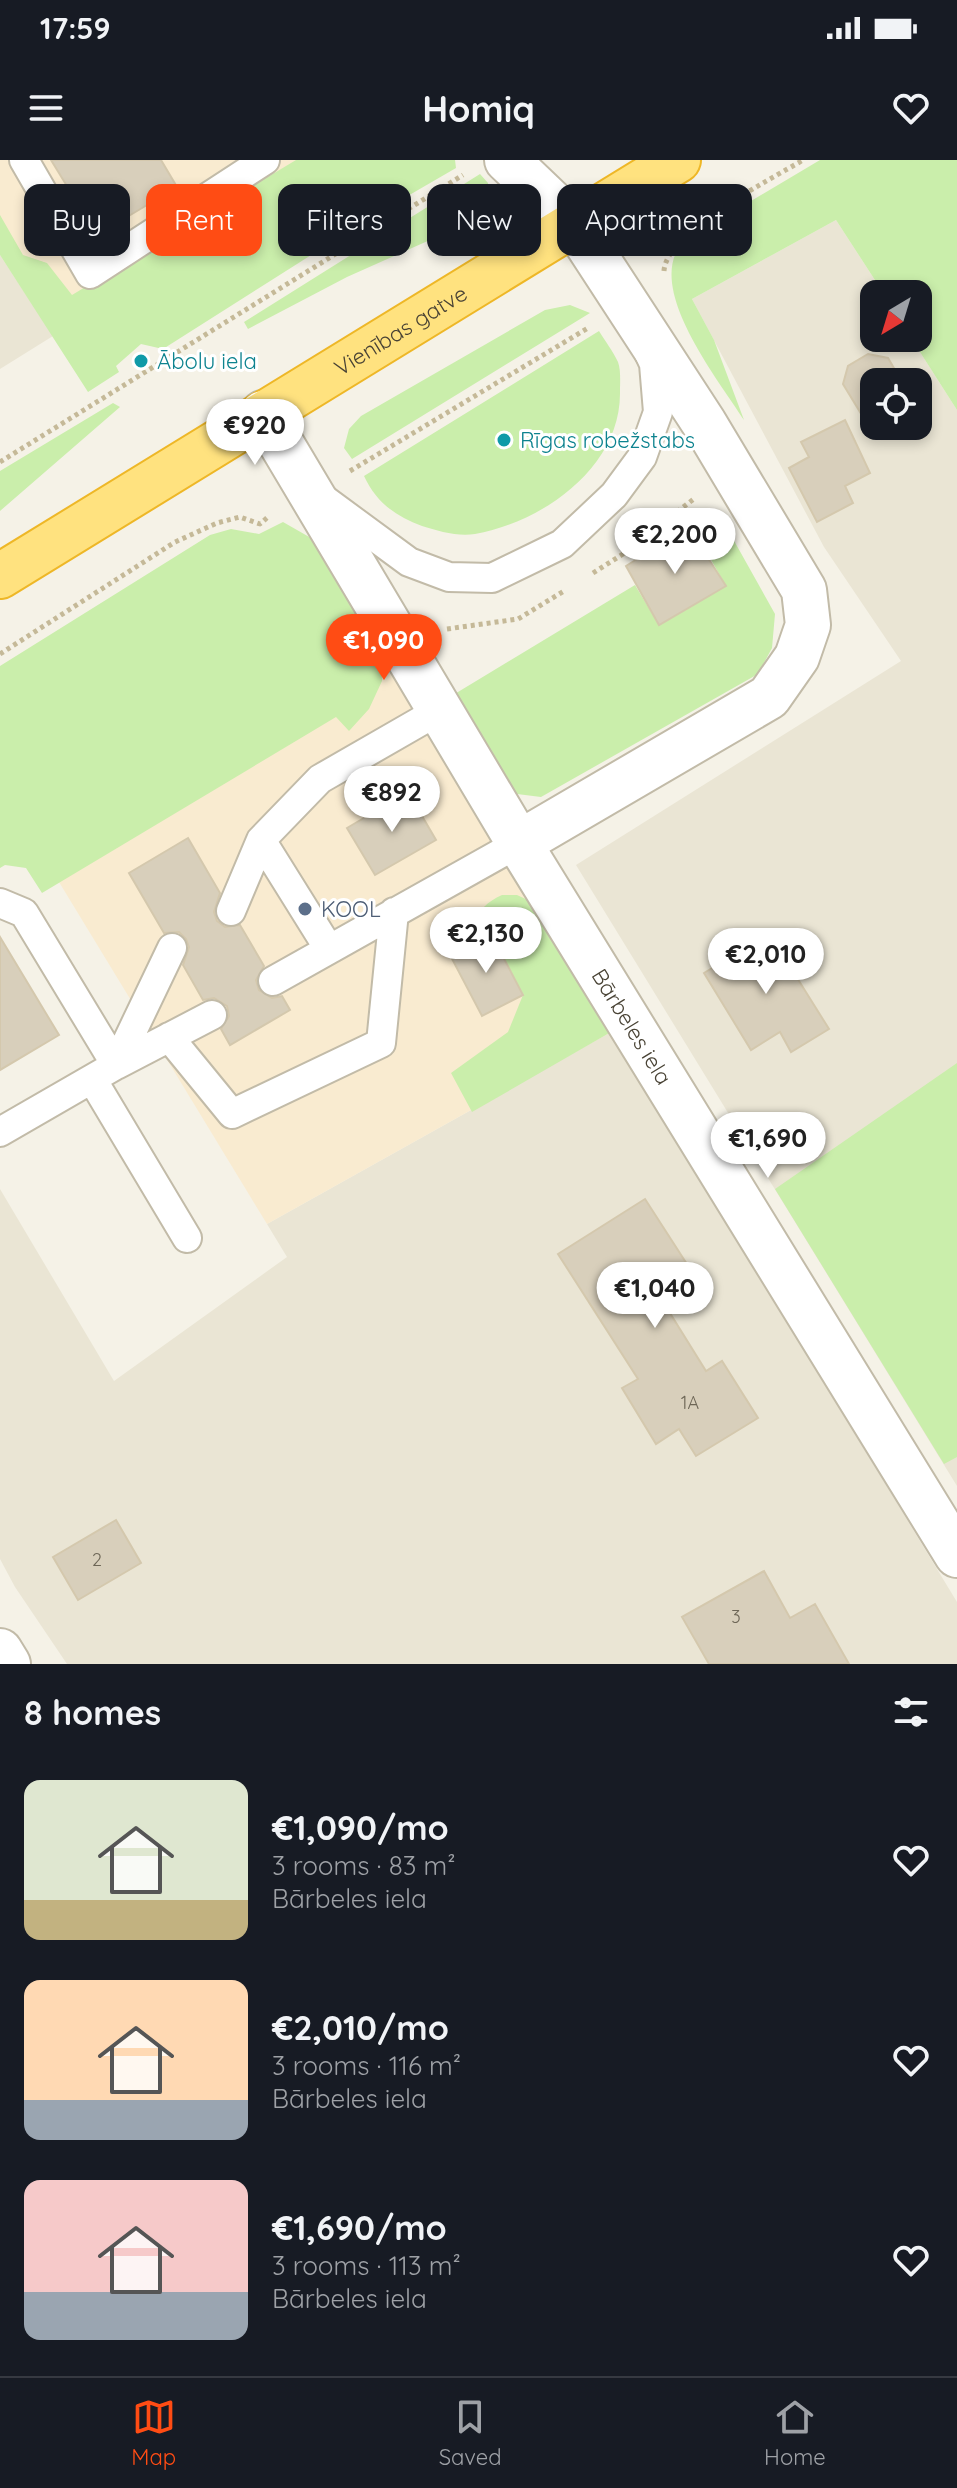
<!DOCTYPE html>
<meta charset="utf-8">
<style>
body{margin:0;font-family:Quicksand,sans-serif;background:#20242c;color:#f1f3f6;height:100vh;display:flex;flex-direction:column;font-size:30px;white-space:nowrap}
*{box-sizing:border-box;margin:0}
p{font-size:26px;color:#9ea1a6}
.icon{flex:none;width:44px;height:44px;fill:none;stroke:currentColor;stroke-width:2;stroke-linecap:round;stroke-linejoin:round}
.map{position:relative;height:1504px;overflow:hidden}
.sheet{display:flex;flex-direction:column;background:#171b24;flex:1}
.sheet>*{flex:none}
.banner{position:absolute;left:24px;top:24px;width:910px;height:72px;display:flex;gap:16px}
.needle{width:52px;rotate:218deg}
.buttons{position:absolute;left:860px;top:120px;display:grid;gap:16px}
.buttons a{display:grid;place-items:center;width:72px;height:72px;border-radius:16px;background:#171b24;box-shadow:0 4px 12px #0003;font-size:40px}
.price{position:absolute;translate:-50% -68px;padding:0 18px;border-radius:28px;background:#fff;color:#222;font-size:26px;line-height:52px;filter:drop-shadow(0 2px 4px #0008)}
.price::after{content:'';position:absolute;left:50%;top:48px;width:24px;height:18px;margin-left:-12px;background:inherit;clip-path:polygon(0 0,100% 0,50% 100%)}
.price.on{background:#ff4c14;color:#fff}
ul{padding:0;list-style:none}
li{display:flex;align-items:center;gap:24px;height:200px;padding:0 24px}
li span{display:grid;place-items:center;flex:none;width:224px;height:160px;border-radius:16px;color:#555}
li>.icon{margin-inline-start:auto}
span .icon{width:96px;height:96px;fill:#fffc;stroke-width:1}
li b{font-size:34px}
h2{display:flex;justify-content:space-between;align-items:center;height:96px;padding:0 24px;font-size:34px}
.tag{padding:0 28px;border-radius:16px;background:#171b24;box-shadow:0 4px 12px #0003;font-size:28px;line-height:72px}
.tag.on{background:#ff4c14;color:#fff}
.status{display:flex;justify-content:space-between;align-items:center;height:56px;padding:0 40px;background:#171b24;direction:ltr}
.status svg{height:22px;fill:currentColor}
header{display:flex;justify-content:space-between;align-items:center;height:104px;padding:0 24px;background:#171b24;font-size:36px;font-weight:700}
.tabs{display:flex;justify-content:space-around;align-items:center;height:112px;border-top:2px solid #363941;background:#171b24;font-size:22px;color:#9ea1a6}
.tabs a{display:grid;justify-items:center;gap:4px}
.tabs .on{color:#ff4c14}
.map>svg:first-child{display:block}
.residential{fill:#eae5d4;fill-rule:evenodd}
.commercial{fill:#f9ebd0}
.green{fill:#caeeab}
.building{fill:#d8cfbb;stroke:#d4c8ad;stroke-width:2}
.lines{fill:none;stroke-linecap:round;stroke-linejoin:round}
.service-casing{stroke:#c2bba8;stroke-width:32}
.minor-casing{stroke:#c2bba8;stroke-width:48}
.trunk-casing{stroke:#eeb727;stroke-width:48}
.path{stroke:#c5b998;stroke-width:5;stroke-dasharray:4 4;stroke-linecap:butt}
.service{stroke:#fff;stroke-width:28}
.minor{stroke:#fff;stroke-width:44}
.trunk{stroke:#ffe27f;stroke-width:44}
.tree{fill:#90b47a}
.culture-dot{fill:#0f9aa8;stroke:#fff;stroke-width:3}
.service-dot{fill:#5c6f8a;stroke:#fff;stroke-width:3}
.labels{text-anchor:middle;stroke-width:6;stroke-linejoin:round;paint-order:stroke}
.number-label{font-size:18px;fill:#6d6656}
.street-label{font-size:22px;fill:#494335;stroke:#fff}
.culture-label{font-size:22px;fill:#0d838f;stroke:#fff;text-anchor:start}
.service-label{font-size:22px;fill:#4e5e75;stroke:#fff;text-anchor:start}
</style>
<div class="status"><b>17:59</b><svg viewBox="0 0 49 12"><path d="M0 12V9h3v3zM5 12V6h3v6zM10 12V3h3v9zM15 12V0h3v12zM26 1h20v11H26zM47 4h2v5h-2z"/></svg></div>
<header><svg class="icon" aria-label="menu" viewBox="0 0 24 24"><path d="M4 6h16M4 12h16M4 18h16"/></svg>Homiq<svg class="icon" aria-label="heart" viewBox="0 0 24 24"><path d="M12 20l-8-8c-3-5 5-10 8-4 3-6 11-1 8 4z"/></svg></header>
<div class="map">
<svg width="957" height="1504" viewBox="0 0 957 1504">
<rect width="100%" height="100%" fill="#f5f2e7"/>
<!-- residential -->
<path class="residential" d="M836 60 884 134H874V178H911L957 250V1326L576 705 901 501 824 387 692 139ZM874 222H918V266H874Z
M0 95 53 176 0 209Z
M611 872 957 1442V1504H67L15 1427 0 1399V1029L114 1221 287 1097 267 1064Z"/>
<!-- commercial -->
<path class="commercial" d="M0 0H342L58 175 0 80Z
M321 398 611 872 267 1064 0 625Z"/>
<!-- green -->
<path class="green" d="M296 0H455L456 8 368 59 163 189 141 184 116 206 119 212 88 232 0 95V55L23 95 47 103 72 135 235 37 245 57 251 55 241 33Z
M820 0H957V250L911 178H918V134H884L836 60 692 139 714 180 744 260C720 222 650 135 678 89 683 82 690 78 697 73Z
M480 14 488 23 489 35 477 59 347 117 248 169 244 162Z
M570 145 590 153 352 299 344 288 349 269 361 256 545 150Z
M599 171C605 181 613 191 618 202 621 210 620 223 620 232 621 307 543 362 475 374 458 377 438 371 422 366 395 356 376 342 364 316Z
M113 243 120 247 0 351V311Z
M283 362 311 378 352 432 383 484 382 521 369 549 349 571 336 557 42 733 26 708 5 705 0 708V506L210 375 231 369 259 374Z
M728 370 775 454 772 488 758 514 541 637 509 633 453 535 635 425 659 465 726 426 702 384Z
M502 735H517L530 741 611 872 472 952 451 913 508 872 523 835 491 774 482 779C469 759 482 744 502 735Z
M957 903V1297L944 1304 775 1029Z"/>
<!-- building -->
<path class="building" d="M51 0H161L177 27 97 75Z
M868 194 888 198 902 222H874V266H888L874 275 843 224 848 206Z
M845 260 870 313 845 326 853 343 817 362 789 308 809 297 801 282Z
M688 367 726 426 659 465 626 406Z
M408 632 436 680 375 715 347 668Z
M188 678 220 733 214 752 217 761 225 767 240 765 264 806 256 820 259 830 272 838 282 836 290 850 230 885 221 869 229 856 227 846 214 838 203 840 183 805 189 787 186 779 179 772 164 773 129 713Z
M769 773 829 869 791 892 780 872 751 890 704 813Z
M491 774 523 835 482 856 450 795Z
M0 777 59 875 0 910Z
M645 1039 694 1115 660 1137 706 1211 722 1201 758 1258 696 1296 679 1269 656 1284 622 1228 638 1219 558 1094Z
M116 1360 141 1403 78 1440 53 1397Z
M764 1411 790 1458 815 1444 849 1504H709L682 1457Z"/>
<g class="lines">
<defs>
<path id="service" d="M24 0 90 114 265 0
M322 338 409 402 449 417 492 418 562 384 614 335 642 297 658 252 654 204 649 193
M261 680 329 789
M0 743 24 753 116 905
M231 751 261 680 320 619 440 550
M273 821 519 683
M169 877 232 954 381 883 394 752
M116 905 172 788
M92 919 187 1078
M0 972 116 905 212 855"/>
<g id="minor">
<path d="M507 0 575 65 704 263 804 430 808 465 797 497 769 537 519 683"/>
<path id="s1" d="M263 253 519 683 957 1395"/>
<path d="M0 1491 8 1504"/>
</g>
<g id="trunk">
<path id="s2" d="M0 416 678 0"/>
</g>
</defs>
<!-- service casing -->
<use href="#service" class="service-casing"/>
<!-- minor casing -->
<use href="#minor" class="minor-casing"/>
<!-- trunk casing -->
<use href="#trunk" class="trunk-casing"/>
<!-- path -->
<path class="path" d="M664 111C666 72 770 20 803 0
M0 302 463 15
M350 311 588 168
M593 413 623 394 695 338
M447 469 518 459 564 431
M0 494 175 382 217 363 240 357 260 364 269 356"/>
<!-- service -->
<use href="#service" class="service"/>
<!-- minor -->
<use href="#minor" class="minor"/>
<!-- trunk -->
<use href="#trunk" class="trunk"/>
</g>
<!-- trees -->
<circle class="tree" cx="489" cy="761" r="12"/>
<!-- markers -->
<g class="culture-dot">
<circle cx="141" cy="201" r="8"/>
<circle cx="504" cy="280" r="8"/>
</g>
<circle class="service-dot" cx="305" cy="749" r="8"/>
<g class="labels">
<!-- number labels -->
<g class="number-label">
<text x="690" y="1249">1A</text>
<text x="97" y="1406">2</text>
<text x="736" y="1463">3</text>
</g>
<!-- street labels -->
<g class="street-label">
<text dy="8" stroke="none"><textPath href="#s2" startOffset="470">Vienības gatve</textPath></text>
<text dy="8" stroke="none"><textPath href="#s1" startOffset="716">Bārbeles iela</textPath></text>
</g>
<!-- culture labels -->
<g class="culture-label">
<text x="157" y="209">Ābolu iela</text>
<text x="520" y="288">Rīgas robežstabs</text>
</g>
<!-- service labels -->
<g class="service-label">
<text x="321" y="757">KOOL</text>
</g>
</g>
</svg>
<div class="buttons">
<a><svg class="needle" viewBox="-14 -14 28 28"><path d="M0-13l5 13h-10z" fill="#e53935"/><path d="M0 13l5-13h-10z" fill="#9ea1a6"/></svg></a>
<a><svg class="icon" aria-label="locate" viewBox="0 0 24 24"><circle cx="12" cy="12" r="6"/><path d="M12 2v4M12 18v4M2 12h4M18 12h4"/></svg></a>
</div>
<b class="price" style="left:255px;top:307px">€920</b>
<b class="price" style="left:675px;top:416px">€2,200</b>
<b class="price on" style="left:384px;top:522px">€1,090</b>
<b class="price" style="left:392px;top:674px">€892</b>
<b class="price" style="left:486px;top:815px">€2,130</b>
<b class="price" style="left:766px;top:836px">€2,010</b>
<b class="price" style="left:768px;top:1020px">€1,690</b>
<b class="price" style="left:655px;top:1170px">€1,040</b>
<div class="banner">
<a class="tag">Buy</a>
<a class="tag on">Rent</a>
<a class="tag">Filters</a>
<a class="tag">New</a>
<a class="tag">Apartment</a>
</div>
</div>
<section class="sheet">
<h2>8 homes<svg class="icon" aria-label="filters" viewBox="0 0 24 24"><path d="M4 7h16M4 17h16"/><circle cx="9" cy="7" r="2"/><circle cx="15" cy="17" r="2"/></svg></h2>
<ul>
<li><span style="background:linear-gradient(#dfe7d0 75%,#c2b280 0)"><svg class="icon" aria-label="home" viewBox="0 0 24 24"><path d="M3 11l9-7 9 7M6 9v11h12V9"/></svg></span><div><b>€1,090/mo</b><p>3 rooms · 83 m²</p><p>Bārbeles iela</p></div><svg class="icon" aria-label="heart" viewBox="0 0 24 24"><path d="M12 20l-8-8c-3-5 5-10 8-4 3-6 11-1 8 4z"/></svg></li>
<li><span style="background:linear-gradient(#ffd9b3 75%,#9aa5b1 0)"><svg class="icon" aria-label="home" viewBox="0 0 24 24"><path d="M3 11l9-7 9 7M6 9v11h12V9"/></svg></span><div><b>€2,010/mo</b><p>3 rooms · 116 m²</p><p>Bārbeles iela</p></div><svg class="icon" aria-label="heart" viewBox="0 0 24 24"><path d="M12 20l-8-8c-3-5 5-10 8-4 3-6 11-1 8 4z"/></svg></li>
<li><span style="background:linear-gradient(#f6c9c9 70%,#9aa5b1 0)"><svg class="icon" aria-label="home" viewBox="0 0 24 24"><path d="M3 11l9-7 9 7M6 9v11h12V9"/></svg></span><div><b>€1,690/mo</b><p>3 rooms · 113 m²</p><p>Bārbeles iela</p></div><svg class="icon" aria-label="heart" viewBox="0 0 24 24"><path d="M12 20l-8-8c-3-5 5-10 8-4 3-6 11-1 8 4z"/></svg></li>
</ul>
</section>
<nav class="tabs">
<a class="on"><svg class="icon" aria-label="map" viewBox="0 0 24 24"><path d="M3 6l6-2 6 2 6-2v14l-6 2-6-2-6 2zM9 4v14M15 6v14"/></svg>Map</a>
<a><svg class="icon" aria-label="saved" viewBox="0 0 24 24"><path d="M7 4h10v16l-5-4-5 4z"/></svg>Saved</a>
<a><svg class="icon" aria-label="home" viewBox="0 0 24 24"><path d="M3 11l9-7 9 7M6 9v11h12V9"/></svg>Home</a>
</nav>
